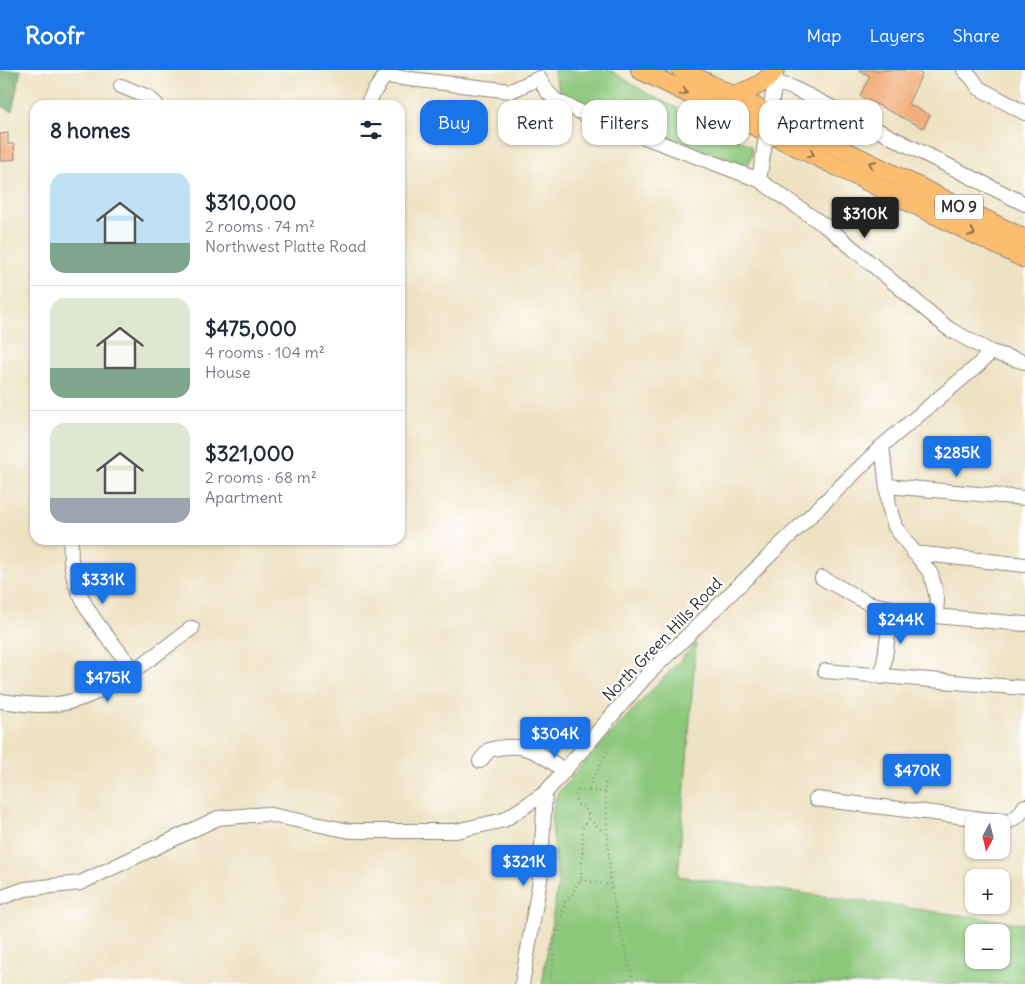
<!DOCTYPE html>
<meta charset="utf-8">
<style>
body{margin:0;font-family:Delius,sans-serif;background:#f6f6f7;color:#1f2937;height:100vh;display:flex;flex-direction:column;font-size:19px;white-space:nowrap}
*{box-sizing:border-box;margin:0}
p{font-size:16px;color:#747a83}
.icon{flex:none;width:28px;height:28px;fill:none;stroke:currentColor;stroke-width:2;stroke-linecap:round;stroke-linejoin:round}
.map{position:relative;flex:1;overflow:hidden}
.drawer{position:absolute;left:30px;top:30px;width:375px;height:445px;display:flex;flex-direction:column;background:#fff;border-radius:15px;box-shadow:0 1px 4px #0004}
.drawer>*{flex:none}
.top-card{position:absolute;left:420px;top:30px;width:475px;height:45px;display:flex;gap:10px}
.needle{width:32px;rotate:187deg}
.fabs{position:absolute;left:965px;top:744px;display:grid;gap:10px}
.fabs a{display:grid;place-items:center;width:45px;height:45px;border-radius:10px;background:#fff;box-shadow:0 1px 4px #0004;font-size:25px}
.price{position:absolute;translate:-50% -42px;padding:0 11px;border-radius:5px;background:#1a73e8;color:#fff;font-size:16px;line-height:32px;filter:drop-shadow(0 1px 2px #0008)}
.price::after{content:'';position:absolute;left:50%;top:30px;width:15px;height:11px;margin-left:-8px;background:inherit;clip-path:polygon(0 0,100% 0,50% 100%)}
.price.active{background:#222;color:#fff}
ul{padding:0;list-style:none}
li{display:flex;align-items:center;gap:15px;height:125px;padding:0 20px}
li+li{border-top:1px solid #e0e1e3}
li span{display:grid;place-items:center;flex:none;width:140px;height:100px;border-radius:15px;color:#555}
li>.icon{margin-inline-start:auto}
span .icon{width:60px;height:60px;fill:#fffc;stroke-width:1}
li b{font-size:21px}
h2{display:flex;justify-content:space-between;align-items:center;height:60px;padding:0 20px;font-size:21px}
.pill{padding:0 18px;border-radius:15px;background:#fff;box-shadow:0 1px 4px #0004;font-size:18px;line-height:45px}
.pill.active{background:#1a73e8;color:#fff}
header{display:flex;align-items:center;gap:30px;box-sizing:border-box;height:70px;padding:0 25px;background:#1a73e8;color:#fff}
header strong{font-size:24px}
nav{display:flex;gap:28px;margin-inline-start:auto;font-size:18px}
.map>svg:first-child{display:block}
.green{fill:#8dc77c;stroke:#5c7954;fill-rule:evenodd}
.forest{fill:#72ac6c;stroke:#4e6c4c}
.building{fill:#f2ae7c}
.lines{fill:none;stroke-linecap:round;stroke-linejoin:round}
.minor-casing{stroke:#8c8677;stroke-width:16}
.major-casing{stroke:#8c8677;stroke-width:20}
.path{stroke:#8c8677;stroke-width:2;stroke-dasharray:1 4;stroke-linecap:butt}
.minor{stroke:#fff;stroke-width:14}
.major{stroke:#fcbd6f;stroke-width:18}
.oneway{stroke:#896d4a}
.labels{text-anchor:middle;stroke-width:4.5;stroke-linejoin:round;paint-order:stroke}
.shield{fill:#fff;stroke:#6b6b6b;stroke-width:1}
.shield-label{font-size:15px;font-weight:bold;fill:#2b2b2b}
.street-label{font-size:16px;fill:#2b2b2b;stroke:#fff}
</style>
<header>
<strong>Roofr</strong>
<nav><a>Map</a><a>Layers</a><a>Share</a></nav>
</header>
<div class="map">
<svg width="1025" height="914" viewBox="0 0 1025 914">
<rect width="100%" height="100%" fill="#fff"/>
<filter id="ink" filterUnits="userSpaceOnUse"><feTurbulence type="fractalNoise" baseFrequency=".02" numOctaves="2"/><feDisplacementMap in="SourceGraphic" scale="10" xChannelSelector="R" yChannelSelector="G"/><feConvolveMatrix kernelMatrix="1 2 1 2 8 2 1 2 1" color-interpolation-filters="sRGB"/></filter>
<filter id="wash" filterUnits="userSpaceOnUse"><feTurbulence type="fractalNoise" baseFrequency=".0096" numOctaves="4" result="noise"/><feDisplacementMap in="SourceGraphic" scale="20" xChannelSelector="R" yChannelSelector="G"/><feGaussianBlur stdDeviation="1.12" result="paint"/><feColorMatrix in="noise" values="0 0 0 0 0 0 0 0 0 0 0 0 0 0 0 0 0 1.4 0 .05"/><feComposite in="paint" operator="in"/></filter>
<g filter="url(#wash)">
<rect width="100%" height="100%" fill="#eee2c3"/>
<!-- green -->
<path class="green" d="M553 0H610L643 21 751 76 752 86 748 94 742 95 561 26Z
M696 573 678 806 1025 854V914H542L558 813 551 745 557 724 586 690ZM974 862H1001V890H974Z"/>
<!-- forest -->
<path class="forest" d="M0 0H21L12 41 0 35Z"/>
<g id="blocks">
<!-- building -->
<path class="building" d="M858 0H914L922 4 908 34 930 45 923 58 860 26 870 6Z
M8 63V74H14L15 89 0 91V64Z"/>
</g>
</g>
<g filter="url(#ink)">
<use href="#blocks" fill-opacity="0" stroke="#8c8677" stroke-width="1"/>
<g class="lines">
<defs>
<path id="minor" d="M964 0 972 8 979 18 1025 43
M775 12 793 18 1025 134
M121 16 148 27 157 35
M367 35 375 20 385 6 511 21 539 8 546 20 555 30 591 47 759 110 831 160 949 259 991 282 1025 292
M759 110 776 5
M882 376 889 436 895 457 931 504 937 529 936 546
M887 416 1025 428
M71 470C70 484 71 499 75 512 86 545 113 573 133 599
M914 483 1025 495
M822 508 868 533 923 545 1025 554
M825 601 1025 618
M882 607 892 538
M0 631C19 633 38 637 57 634 104 629 154 585 192 558
M480 691 489 680C522 671 539 681 564 701
M816 729 1008 752 1019 745 1025 736
M0 828 25 819 80 813 218 748 266 744 350 761H456L504 750 545 723 646 606 882 376 977 296 991 282
M522 914 540 810 545 723"/>
<path id="major" d="M640 0 1025 189
M681 0 1025 169
M732 25C749 21 765 14 775 0"/>
</defs>
<!-- minor casing -->
<use href="#minor" class="minor-casing"/>
<!-- major casing -->
<use href="#major" class="major-casing"/>
<!-- path -->
<path class="path" d="M605 713 610 809 617 849 634 914
M605 722 588 721 592 710 609 679
M589 749 608 766
M581 810 611 815
M554 914 550 907 553 895 554 871 559 860 565 832 573 824 575 817 581 810 583 770 582 760C588 750 591 746 584 736L577 734 575 727 578 721 589 720"/>
<!-- minor -->
<use href="#minor" class="minor"/>
<!-- major -->
<use href="#major" class="major"/>
</g>
<!-- one-way arrows -->
<defs><path id="oneway-chevron" d="M-2-3.5L2.5 0L-2 3.5" fill="none" stroke-width="1.6" stroke-linecap="round" stroke-linejoin="round" transform="scale(1.25)"/></defs>
<g class="oneway">
<use href="#oneway-chevron" transform="translate(684 22) rotate(26)"/>
<use href="#oneway-chevron" transform="translate(811 84) rotate(26)"/>
<use href="#oneway-chevron" transform="translate(872 94) rotate(-154)"/>
<use href="#oneway-chevron" transform="translate(972 163) rotate(26)"/>
</g>
</g>
<g class="labels">
<!-- shield labels -->
<rect class="shield" x="935" y="124.5" width="48" height="25" rx="4"/>
<g class="shield-label">
<text x="959" y="142">MO 9</text>
</g>
<!-- street labels -->
<g class="street-label">
<text transform="translate(662 569) rotate(-46)" y="6">North Green Hills Road</text>
</g>
</g>
</svg>
<div class="fabs">
<a><svg class="needle" viewBox="-14 -14 28 28"><path d="M0-13l5 13h-10z" fill="#e53935"/><path d="M0 13l5-13h-10z" fill="#747a83"/></svg></a>
<a>+</a>
<a>−</a>
</div>
<b class="price active" style="left:865px;top:169px">$310K</b>
<b class="price" style="left:957px;top:408px">$285K</b>
<b class="price" style="left:103px;top:535px">$331K</b>
<b class="price" style="left:901px;top:575px">$244K</b>
<b class="price" style="left:108px;top:633px">$475K</b>
<b class="price" style="left:555px;top:689px">$304K</b>
<b class="price" style="left:917px;top:726px">$470K</b>
<b class="price" style="left:524px;top:817px">$321K</b>
<div class="top-card">
<a class="pill active">Buy</a>
<a class="pill">Rent</a>
<a class="pill">Filters</a>
<a class="pill">New</a>
<a class="pill">Apartment</a>
</div>
<section class="drawer">
<h2>8 homes<svg class="icon" aria-label="filters" viewBox="0 0 24 24"><path d="M4 7h16M4 17h16"/><circle cx="9" cy="7" r="2"/><circle cx="15" cy="17" r="2"/></svg></h2>
<ul>
<li><span style="background:linear-gradient(#bfe0f5 70%,#7fa58c 0)"><svg class="icon" aria-label="home" viewBox="0 0 24 24"><path d="M3 11l9-7 9 7M6 9v11h12V9"/></svg></span><div><b>$310,000</b><p>2 rooms · 74 m²</p><p>Northwest Platte Road</p></div></li>
<li><span style="background:linear-gradient(#dfe7d0 70%,#7fa58c 0)"><svg class="icon" aria-label="home" viewBox="0 0 24 24"><path d="M3 11l9-7 9 7M6 9v11h12V9"/></svg></span><div><b>$475,000</b><p>4 rooms · 104 m²</p><p>House</p></div></li>
<li><span style="background:linear-gradient(#dfe7d0 75%,#9aa5b1 0)"><svg class="icon" aria-label="home" viewBox="0 0 24 24"><path d="M3 11l9-7 9 7M6 9v11h12V9"/></svg></span><div><b>$321,000</b><p>2 rooms · 68 m²</p><p>Apartment</p></div></li>
</ul>
</section>
</div>
